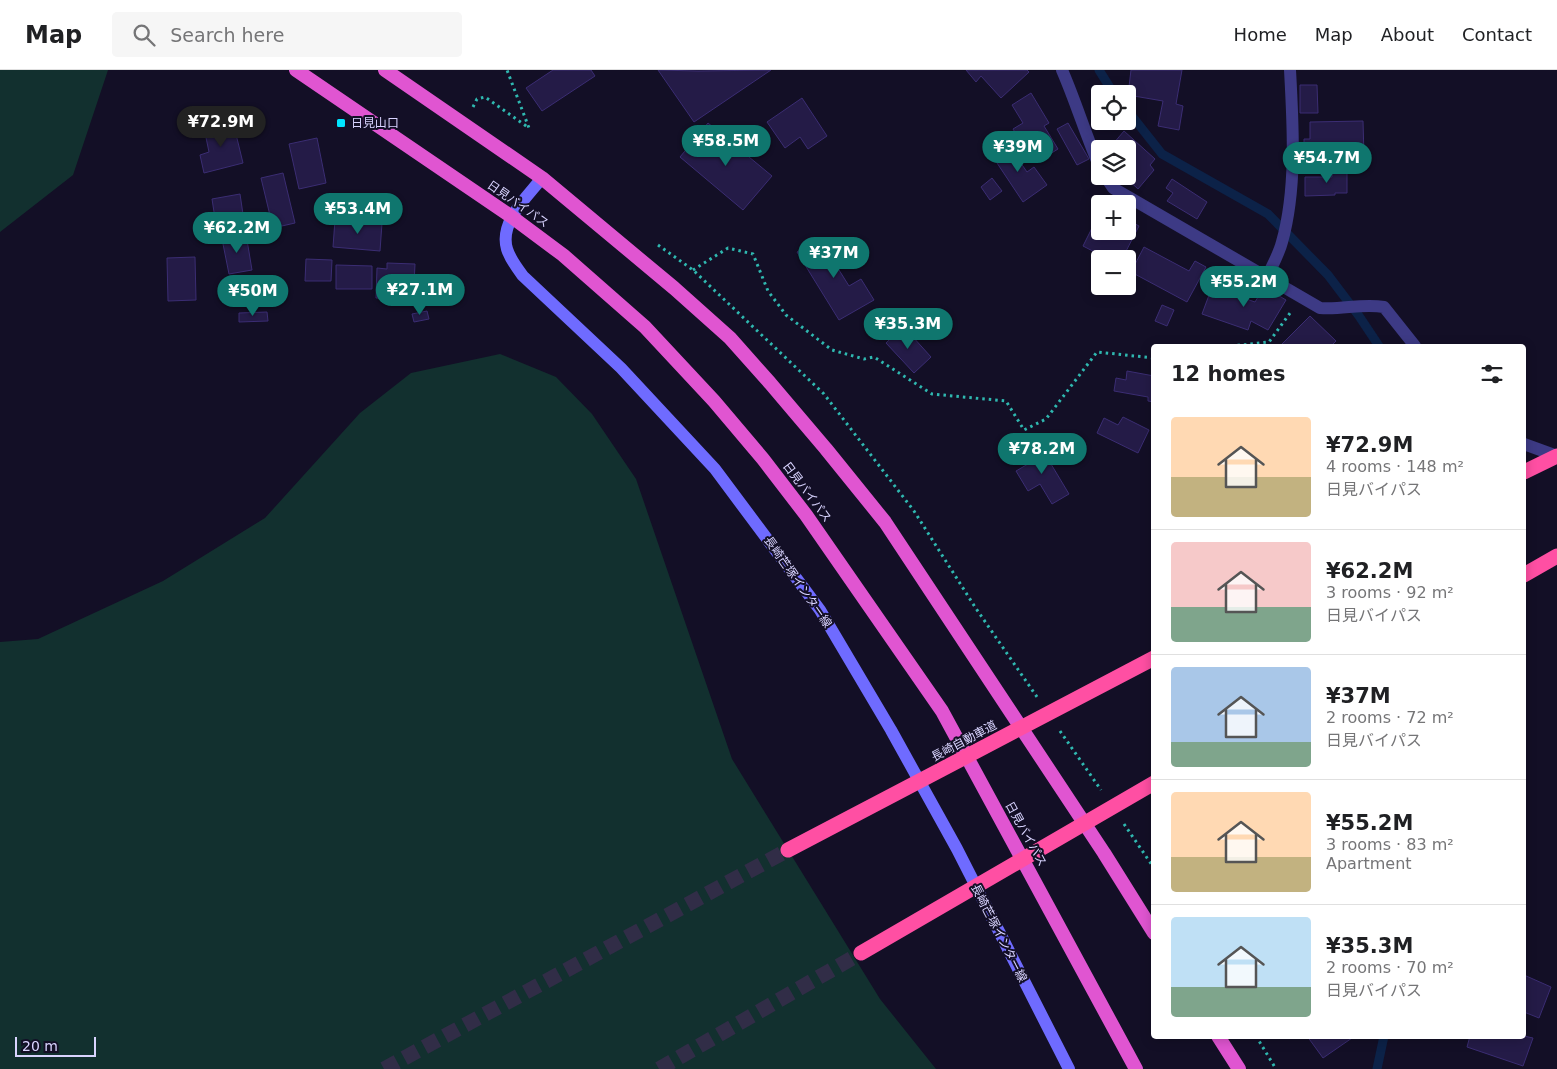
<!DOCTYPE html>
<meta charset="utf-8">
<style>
body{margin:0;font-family:"DejaVu Sans","Noto Sans JP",sans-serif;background:#f6f6f6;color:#202124;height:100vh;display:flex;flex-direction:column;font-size:19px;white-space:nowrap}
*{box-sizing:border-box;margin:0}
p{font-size:16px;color:#757577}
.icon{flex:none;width:28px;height:28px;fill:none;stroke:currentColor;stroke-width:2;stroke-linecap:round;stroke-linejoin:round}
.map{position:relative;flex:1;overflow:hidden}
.sheet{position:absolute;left:1151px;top:274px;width:375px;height:695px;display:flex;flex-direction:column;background:#fff;border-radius:5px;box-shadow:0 2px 12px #0003}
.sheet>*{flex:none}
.buttons{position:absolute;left:1091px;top:15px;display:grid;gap:10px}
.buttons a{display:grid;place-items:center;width:45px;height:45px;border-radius:5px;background:#fff;box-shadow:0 2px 12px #0003;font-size:25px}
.scale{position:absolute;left:15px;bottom:12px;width:81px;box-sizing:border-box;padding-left:5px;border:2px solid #d9d4ff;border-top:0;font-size:14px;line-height:18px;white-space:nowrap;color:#d9d4ff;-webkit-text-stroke:4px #130f26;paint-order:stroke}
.price{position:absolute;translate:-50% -42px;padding:0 11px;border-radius:18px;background:#0f766e;color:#fff;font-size:16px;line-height:32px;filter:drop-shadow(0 1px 2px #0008)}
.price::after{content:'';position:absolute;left:50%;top:30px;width:15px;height:11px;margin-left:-8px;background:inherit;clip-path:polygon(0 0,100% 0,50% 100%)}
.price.on{background:#222;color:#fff}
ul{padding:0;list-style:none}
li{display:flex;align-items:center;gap:15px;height:125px;padding:0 20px}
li+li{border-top:1px solid #e0e0e0}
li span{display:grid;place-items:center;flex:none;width:140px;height:100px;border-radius:5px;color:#555}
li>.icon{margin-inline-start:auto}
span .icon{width:60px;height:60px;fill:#fffc;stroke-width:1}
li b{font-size:21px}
h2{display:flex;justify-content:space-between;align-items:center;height:60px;padding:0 20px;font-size:21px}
header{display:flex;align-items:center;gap:30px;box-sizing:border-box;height:70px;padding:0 25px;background:#fff;border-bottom:1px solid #e0e0e0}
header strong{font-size:24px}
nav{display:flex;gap:28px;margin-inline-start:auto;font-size:18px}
.search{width:350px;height:45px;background:#f6f6f6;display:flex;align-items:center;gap:12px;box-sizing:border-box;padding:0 18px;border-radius:5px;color:#757577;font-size:19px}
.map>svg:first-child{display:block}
.green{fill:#12302f}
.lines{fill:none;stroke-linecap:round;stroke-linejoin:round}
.stream{stroke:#0c2248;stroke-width:9}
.building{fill:#241b47;stroke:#3b2d73}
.motorway-tunnel{stroke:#312d47;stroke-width:15;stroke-dasharray:15 8;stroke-linecap:butt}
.path{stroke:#2fb8b0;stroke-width:3;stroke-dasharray:2.5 4;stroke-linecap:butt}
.minor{stroke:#3d3a85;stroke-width:12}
.secondary{stroke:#6f6bff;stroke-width:12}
.trunk{stroke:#e055d1;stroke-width:14}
.motorway{stroke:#ff4fa3;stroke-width:15}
.motorway-bridge{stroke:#ff4fa3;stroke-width:15}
.poi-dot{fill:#00e5ff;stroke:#130f26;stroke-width:2}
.labels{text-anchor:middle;stroke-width:4;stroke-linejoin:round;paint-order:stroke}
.poi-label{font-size:12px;fill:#d9d4ff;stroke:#130f26;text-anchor:start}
.street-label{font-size:12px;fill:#d9d4ff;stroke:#130f26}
</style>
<header>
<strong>Map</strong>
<div class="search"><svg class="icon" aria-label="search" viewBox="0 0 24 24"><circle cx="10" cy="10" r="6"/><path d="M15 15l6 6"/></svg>Search here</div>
<nav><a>Home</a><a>Map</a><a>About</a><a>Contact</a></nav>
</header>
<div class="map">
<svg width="1557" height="999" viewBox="0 0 1557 999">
<rect width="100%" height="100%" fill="#130f26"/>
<!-- green -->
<path class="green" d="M0 0H108L73 105 0 162Z
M500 284 556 307 592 344 636 409 732 689 880 929 936 999H0V572L38 569 163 511 265 448 360 343 411 303Z"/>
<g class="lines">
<!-- stream -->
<path class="stream" d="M1099 0 1114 24
M1128 41 1162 84 1268 144 1328 205 1359 246 1379 276
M1377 999 1384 966"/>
</g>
<!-- building -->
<path class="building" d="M553 0H591L595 6 542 41 526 18Z
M658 0 698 1 771 0 694 52Z
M966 0H1027L1029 2 1001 28 981 6 976 12Z
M1131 0H1182L1176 34 1183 36 1179 60 1158 56 1163 31 1128 25Z
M1300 15H1317L1318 43H1300Z
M1031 23 1049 53 1044 56 1058 79 1037 92 1031 82 1028 84 1013 59 1023 53 1012 35Z
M802 28 827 66 808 79 800 67 785 78 767 52Z
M1363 51 1364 86 1304 87V69H1310V52Z
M233 52 243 93 204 103 200 85 209 82 204 58Z
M708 53 772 106 743 140 680 87Z
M1068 53 1089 89 1077 95 1057 59Z
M1124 61 1155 89 1150 95 1154 100 1138 119 1124 106H1128V79H1115L1117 77 1113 74Z
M317 68 326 113 299 119 289 74Z
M1007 73 1027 102 1034 97 1047 115 1023 132 991 84Z
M1332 98H1347V123H1335V125L1305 126V107H1332Z
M283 103 295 153 273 158 261 108Z
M992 108 1002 121 990 130 981 117Z
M1172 109 1207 132 1197 149 1167 131 1173 123 1166 118Z
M240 124 244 151 216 155 212 129Z
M1100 142V161H1128V150L1139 156 1122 189H1108L1083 176Z
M335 150 382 153 380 181 333 177Z
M246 164 252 200 229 204 222 169Z
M819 168 824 176 834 170 843 187 834 192 849 216 861 209 874 230 839 250 797 182Z
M1144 177 1189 201 1195 191 1206 197 1187 232 1131 202Z
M195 187 196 230 168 231 167 188Z
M306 189 332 190 331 211H305Z
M387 193 415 194 414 214H404V229L376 228 377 198 387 199Z
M336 195 372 196V219H336Z
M1212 217 1255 232 1264 217 1286 230 1268 260 1251 251 1248 260 1202 244Z
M1162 235 1174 240 1167 256 1155 251Z
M427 241 429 249 414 252 412 244Z
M267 242 268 251 239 252V243Z
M1310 246 1336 271 1331 276H1280Z
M903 256 931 287 914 303 886 273Z
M1127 301 1154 306V332L1148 331V327L1114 321 1116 308 1126 310Z
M1123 347 1149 360 1138 383 1097 363 1104 348 1118 355Z
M1039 374 1069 424 1052 434 1040 414 1028 421 1016 401 1028 394 1022 384Z
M1524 905 1551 917 1539 948 1524 942Z
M1307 966H1351L1352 968 1323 988Z
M1470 966H1524L1533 968 1523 996 1467 977Z"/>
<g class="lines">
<!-- motorway-tunnel -->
<path class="motorway-tunnel" d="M384 999 788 780
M659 999 861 883"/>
<!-- path -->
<path class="path" d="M473 37 477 29 485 27 529 58 507 0
M658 175 693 200 824 324 914 441 975 537 1037 627
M693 200 728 178 753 184 768 221 786 245 832 280 864 289 874 287 932 324 1006 331 1024 360 1046 349 1097 282 1154 288
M1231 276 1269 272 1290 243
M1060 661 1101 720
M1124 754 1154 798
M1256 966 1276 999"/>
<!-- minor -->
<path class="minor" d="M1062 0C1076 32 1086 66 1100 98
M1105 106 1113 118 1320 238C1342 240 1362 233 1384 237L1415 276
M1267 207C1272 196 1279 184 1282 172 1297 119 1293 55 1290 0
M1524 374 1557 386"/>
<!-- secondary -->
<path class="secondary" d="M542 108C527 127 499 152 507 179 510 189 517 198 523 206L621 298 715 399 820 540 891 660 957 779 1069 999"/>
<!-- trunk -->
<path class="trunk" d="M296 0 512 147 563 185 645 257 714 331 763 389 806 445 942 641 1136 999
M385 0 542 108 674 218 730 268 770 313 826 379 885 452 1104 783 1154 863
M1218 966 1239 999"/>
<!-- motorway -->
<path class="motorway" d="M1524 402 1557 386
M1524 505 1557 486"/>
<!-- motorway-bridge -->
<path class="motorway-bridge" d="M788 780 1154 588
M861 883 1154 713"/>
</g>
<!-- markers -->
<rect class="poi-dot" x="336" y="48" width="10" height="10" rx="2.5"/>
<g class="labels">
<!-- poi labels -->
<g class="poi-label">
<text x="351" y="57">日見山口</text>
</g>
<!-- street labels -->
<g class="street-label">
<text transform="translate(518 134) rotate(35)" y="4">日見バイパス</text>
<text transform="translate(807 422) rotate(53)" y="4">日見バイパス</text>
<text transform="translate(798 512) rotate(55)" y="4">長崎芒塚インター線</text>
<text transform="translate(964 671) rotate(-28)" y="4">長崎自動車道</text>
<text transform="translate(1026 764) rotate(61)" y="4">日見バイパス</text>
<text transform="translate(999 863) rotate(63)" y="4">長崎芒塚インター線</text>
</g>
</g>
</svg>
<div class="buttons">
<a><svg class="icon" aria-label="locate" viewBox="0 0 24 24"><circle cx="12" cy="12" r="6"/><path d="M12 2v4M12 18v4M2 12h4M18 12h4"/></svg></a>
<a><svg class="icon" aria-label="layers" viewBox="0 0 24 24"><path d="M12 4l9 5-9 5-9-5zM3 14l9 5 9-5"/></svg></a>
<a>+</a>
<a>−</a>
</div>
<div class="scale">20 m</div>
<b class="price on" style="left:221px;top:78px">¥72.9M</b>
<b class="price" style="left:726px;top:97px">¥58.5M</b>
<b class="price" style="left:1018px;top:103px">¥39M</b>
<b class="price" style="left:1327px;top:114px">¥54.7M</b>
<b class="price" style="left:358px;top:165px">¥53.4M</b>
<b class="price" style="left:237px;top:184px">¥62.2M</b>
<b class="price" style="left:834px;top:209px">¥37M</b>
<b class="price" style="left:1244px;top:238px">¥55.2M</b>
<b class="price" style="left:420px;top:246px">¥27.1M</b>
<b class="price" style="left:253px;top:247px">¥50M</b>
<b class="price" style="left:908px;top:280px">¥35.3M</b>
<b class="price" style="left:1042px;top:405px">¥78.2M</b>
<section class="sheet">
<h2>12 homes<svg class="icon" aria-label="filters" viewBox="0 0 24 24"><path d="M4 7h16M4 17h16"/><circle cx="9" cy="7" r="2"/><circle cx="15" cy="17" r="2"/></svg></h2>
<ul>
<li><span style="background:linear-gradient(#ffd9b3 60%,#c2b280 0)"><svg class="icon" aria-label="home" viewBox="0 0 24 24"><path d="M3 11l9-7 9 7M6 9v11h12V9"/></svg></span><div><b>¥72.9M</b><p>4 rooms · 148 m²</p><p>日見バイパス</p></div></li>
<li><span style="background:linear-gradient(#f6c9c9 65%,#7fa58c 0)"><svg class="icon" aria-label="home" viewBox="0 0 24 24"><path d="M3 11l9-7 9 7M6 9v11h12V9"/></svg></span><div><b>¥62.2M</b><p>3 rooms · 92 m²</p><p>日見バイパス</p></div></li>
<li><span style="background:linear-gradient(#a9c7e8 75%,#7fa58c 0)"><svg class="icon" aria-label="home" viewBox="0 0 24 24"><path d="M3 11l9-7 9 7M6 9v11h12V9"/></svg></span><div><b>¥37M</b><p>2 rooms · 72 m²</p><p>日見バイパス</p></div></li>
<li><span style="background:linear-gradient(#ffd9b3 65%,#c2b280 0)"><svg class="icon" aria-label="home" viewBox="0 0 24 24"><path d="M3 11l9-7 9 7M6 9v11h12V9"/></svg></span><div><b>¥55.2M</b><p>3 rooms · 83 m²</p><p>Apartment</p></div></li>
<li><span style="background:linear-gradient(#bfe0f5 70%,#7fa58c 0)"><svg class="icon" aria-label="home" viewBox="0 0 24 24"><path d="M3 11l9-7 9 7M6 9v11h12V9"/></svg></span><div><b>¥35.3M</b><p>2 rooms · 70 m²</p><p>日見バイパス</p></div></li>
</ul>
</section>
</div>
